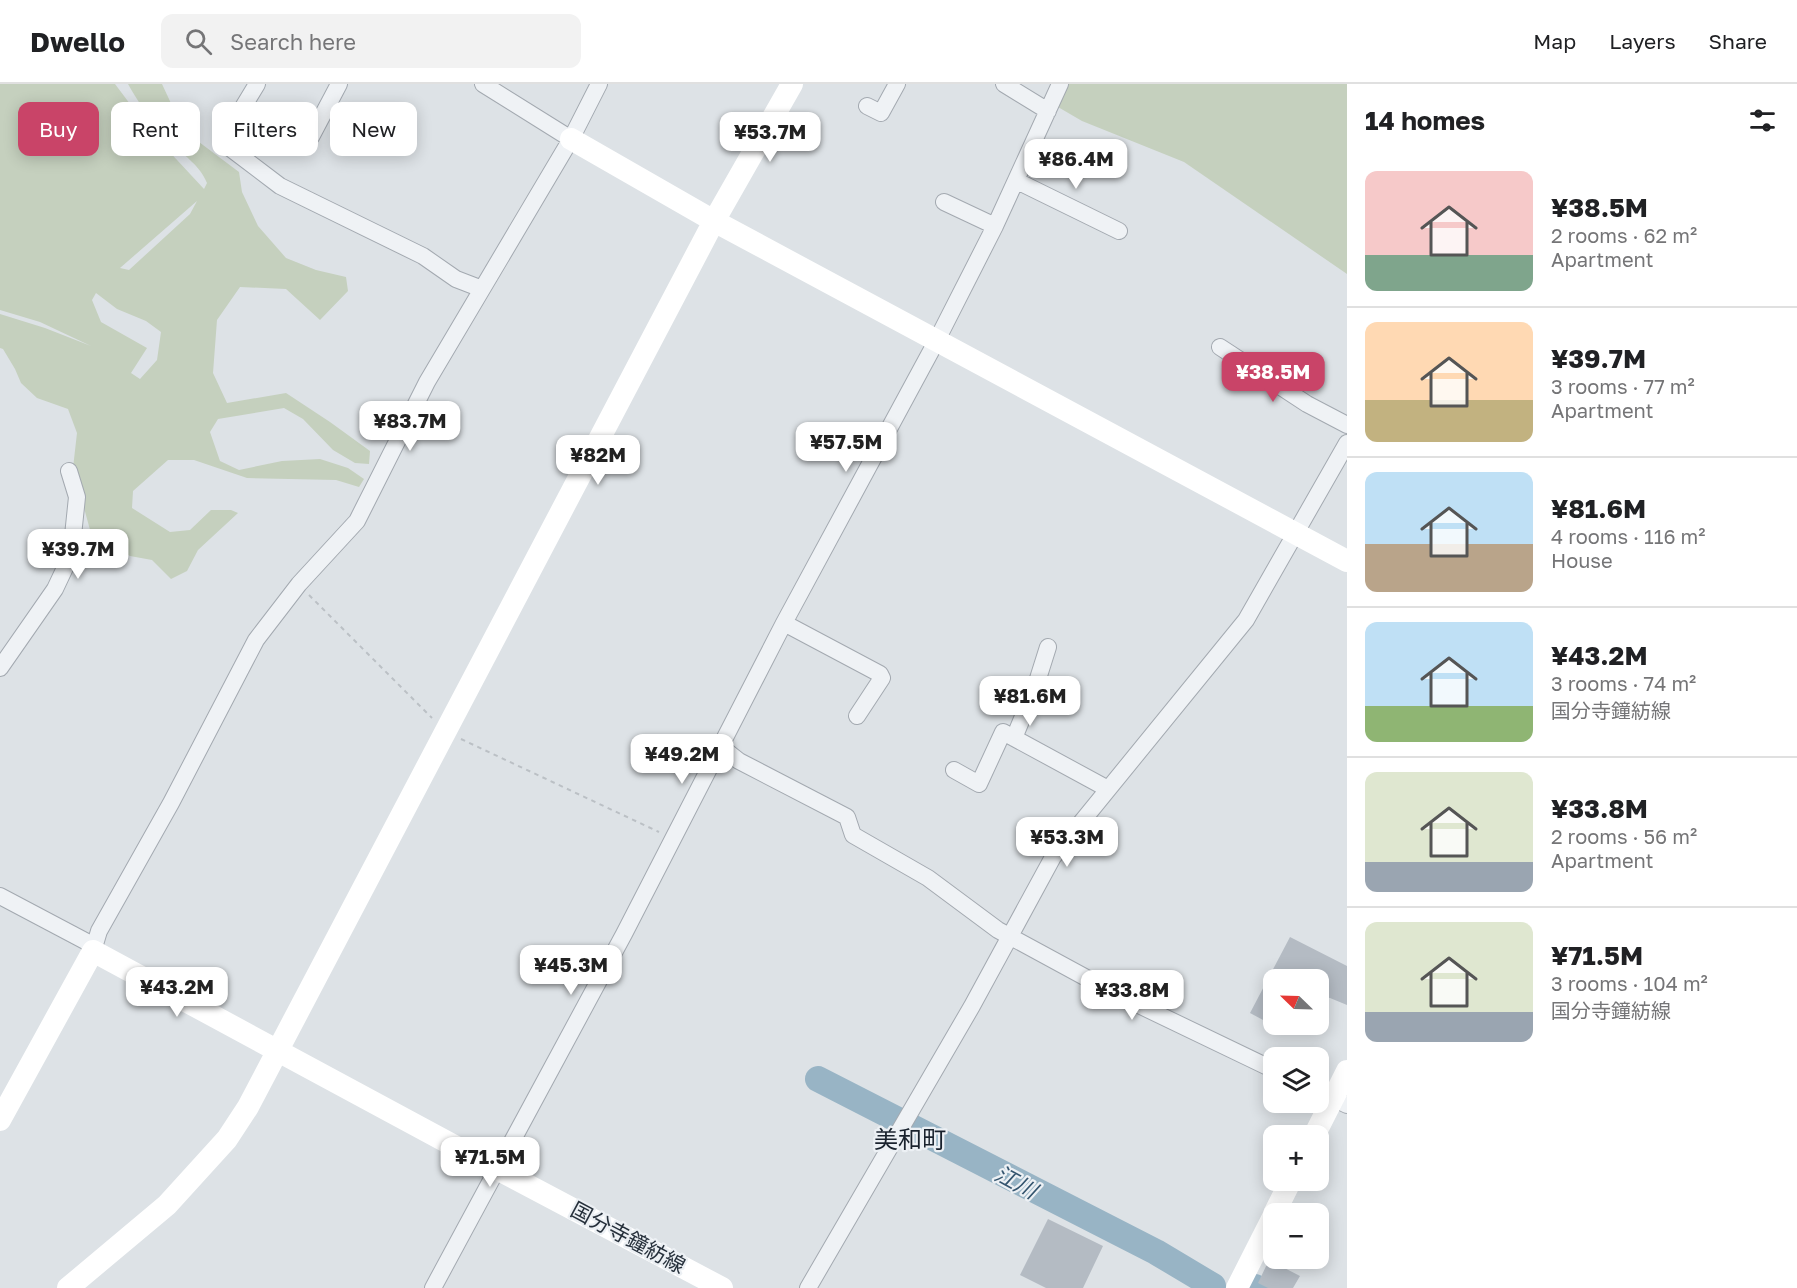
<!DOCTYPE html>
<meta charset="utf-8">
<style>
body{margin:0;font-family:"Golos Text","Noto Sans JP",sans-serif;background:#f2f2f2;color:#202124;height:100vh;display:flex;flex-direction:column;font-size:22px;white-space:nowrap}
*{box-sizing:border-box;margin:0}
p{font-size:20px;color:#757577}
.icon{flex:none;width:33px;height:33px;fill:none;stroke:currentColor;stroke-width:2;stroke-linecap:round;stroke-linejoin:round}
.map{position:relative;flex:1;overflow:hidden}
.side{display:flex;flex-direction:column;background:#fff;width:450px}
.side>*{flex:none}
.banner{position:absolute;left:18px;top:18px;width:570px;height:54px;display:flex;gap:12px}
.needle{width:39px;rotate:293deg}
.controls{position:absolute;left:1263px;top:885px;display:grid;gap:12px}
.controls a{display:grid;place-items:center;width:66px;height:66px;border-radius:12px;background:#fff;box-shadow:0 3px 15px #0003;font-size:30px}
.price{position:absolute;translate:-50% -51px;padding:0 14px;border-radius:12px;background:#fff;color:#222;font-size:20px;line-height:39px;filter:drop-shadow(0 2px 3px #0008)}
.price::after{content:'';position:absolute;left:50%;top:36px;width:18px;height:14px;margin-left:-9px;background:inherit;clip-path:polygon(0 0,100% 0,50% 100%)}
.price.active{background:#c94468;color:#fff}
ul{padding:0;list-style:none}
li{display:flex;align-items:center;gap:18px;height:150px;padding:0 18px}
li+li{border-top:2px solid #e0e0e0}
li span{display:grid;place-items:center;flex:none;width:168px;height:120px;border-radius:12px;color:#555}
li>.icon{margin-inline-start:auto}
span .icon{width:72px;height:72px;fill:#fffc;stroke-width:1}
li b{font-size:26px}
h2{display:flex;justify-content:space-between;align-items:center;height:72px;padding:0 18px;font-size:26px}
.chip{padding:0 21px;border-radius:12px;background:#fff;box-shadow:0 3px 15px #0003;font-size:21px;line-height:54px}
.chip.active{background:#c94468;color:#fff}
header{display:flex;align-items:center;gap:36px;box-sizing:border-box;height:84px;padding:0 30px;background:#fff;border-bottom:2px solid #e0e0e0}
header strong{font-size:28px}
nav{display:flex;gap:33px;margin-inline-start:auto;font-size:21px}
.search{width:420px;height:54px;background:#f2f2f2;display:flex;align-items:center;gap:15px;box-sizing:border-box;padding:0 21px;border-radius:12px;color:#757577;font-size:22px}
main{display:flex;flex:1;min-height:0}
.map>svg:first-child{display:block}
.green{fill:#c5d0be;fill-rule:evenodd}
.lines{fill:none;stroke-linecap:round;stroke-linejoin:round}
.river{stroke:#98b4c5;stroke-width:26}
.building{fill:#b4bbc3}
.street-casing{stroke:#a3a9b0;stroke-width:18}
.path{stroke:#bbc0c5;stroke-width:2;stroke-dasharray:4.5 4.5;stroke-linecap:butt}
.street{stroke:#eff2f5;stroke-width:16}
.secondary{stroke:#fff;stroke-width:22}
.labels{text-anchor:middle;stroke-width:4.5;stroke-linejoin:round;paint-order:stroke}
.street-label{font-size:21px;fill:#27313c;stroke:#ecf0f4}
.water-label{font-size:22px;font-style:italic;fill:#33546e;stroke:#ecf0f4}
.quarter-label{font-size:24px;fill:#19222d;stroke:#ecf0f4}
</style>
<header>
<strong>Dwello</strong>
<div class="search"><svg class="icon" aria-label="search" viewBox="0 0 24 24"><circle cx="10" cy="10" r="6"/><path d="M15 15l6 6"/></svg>Search here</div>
<nav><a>Map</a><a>Layers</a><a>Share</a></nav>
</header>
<main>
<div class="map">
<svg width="1347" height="1204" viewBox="0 0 1347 1204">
<rect width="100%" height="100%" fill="#dde2e6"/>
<!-- green -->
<path class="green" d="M0 0H115L151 48 204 105 207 99C199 80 184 72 170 58 154 41 139 20 128 0H162L175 28 195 55 239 88 242 108 258 142 286 174 316 186 346 193 348 207 320 236 286 205 240 203 217 236 213 289 227 319 286 309 330 338 370 367 369 380 355 379 333 366 303 335 284 324 218 335 210 348 220 377 239 386 282 377 320 375 348 384 364 395 359 403 336 396 247 394 194 376H168L133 407 132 424 170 448 190 446 211 426H231L238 429 198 466 187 487 171 495 152 476 130 472 92 453 73 384 77 349 68 325 37 314 21 299 15 285 3 265 0 264V230L45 244 91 262 40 238 0 226ZM197 117 190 130 129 186 120 184ZM96 209 117 225 146 237 161 248 157 276 140 295 131 289 147 264 101 238 92 216Z
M1069 0H1347V190L1184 78 1082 37 1058 23Z"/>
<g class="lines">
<!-- river -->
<path class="river" d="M818 995 1156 1168 1213 1202
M1255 1203 1256 1204"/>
</g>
<!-- building -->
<path class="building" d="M1290 853 1347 882V921L1330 914 1318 912V896H1274V940H1288L1278 944 1250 929Z
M1048 1135 1103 1162 1083 1204H1046L1020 1191Z
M1269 1176 1300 1192 1293 1204H1268L1258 1199Z"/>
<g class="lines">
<defs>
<path id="street" d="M257 0 222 58 280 102 423 172 456 195 482 205
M483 0 571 55
M1004 0 1048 27
M867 22 881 29 897 0
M311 53 339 0
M1017 97 1119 147
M944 118 995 142
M1220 263 1307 320 1347 341
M784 539 880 590 882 594 857 632
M0 584 55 505 71 471 77 413 69 387
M1014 654 1036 601 1048 563
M720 662 739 677 847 733 853 751 928 794 998 846 1116 910 1274 986
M954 686 979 700 1003 648 1108 705
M0 812 87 858 93 867
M93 867 99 847 171 719 256 556 299 500 357 437 427 298 571 55 599 0
M1318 1007 1347 1021
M433 1204 624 850 784 539 937 256 995 142 1060 0
M808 1204 972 922 1053 773 1246 536 1347 359"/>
</defs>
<!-- street casing -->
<use href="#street" class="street-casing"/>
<!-- path -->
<path class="path" d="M309 511 432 634
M461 655 659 748"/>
<!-- street -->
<use href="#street" class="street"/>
<!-- secondary -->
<path class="secondary" d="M571 55 714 137 1347 477
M0 1036 93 867 497 1085 722 1204
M1314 1052 1347 987
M1274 1130 1291 1096
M68 1204 167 1121 227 1055 248 1023 714 137 792 0
M1237 1204 1274 1131"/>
</g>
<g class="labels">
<!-- street labels -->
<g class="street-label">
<text transform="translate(628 1154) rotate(28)" y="7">国分寺鐘紡線</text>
</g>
<!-- water labels -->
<g class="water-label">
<text transform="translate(1016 1098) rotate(28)" y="8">江川</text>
</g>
<!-- quarter labels -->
<g class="quarter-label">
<text x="910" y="1064">美和町</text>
</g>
</g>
</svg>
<div class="controls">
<a><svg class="needle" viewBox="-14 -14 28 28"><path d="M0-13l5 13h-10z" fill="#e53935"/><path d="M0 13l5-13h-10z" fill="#757577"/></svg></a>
<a><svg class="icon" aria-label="layers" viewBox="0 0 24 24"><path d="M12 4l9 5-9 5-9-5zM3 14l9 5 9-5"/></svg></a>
<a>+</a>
<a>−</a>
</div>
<b class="price" style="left:770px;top:79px">¥53.7M</b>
<b class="price" style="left:1076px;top:106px">¥86.4M</b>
<b class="price active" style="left:1273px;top:319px">¥38.5M</b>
<b class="price" style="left:410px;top:368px">¥83.7M</b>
<b class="price" style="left:846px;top:389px">¥57.5M</b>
<b class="price" style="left:598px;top:402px">¥82M</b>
<b class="price" style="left:78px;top:496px">¥39.7M</b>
<b class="price" style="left:1030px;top:643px">¥81.6M</b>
<b class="price" style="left:682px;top:701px">¥49.2M</b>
<b class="price" style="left:1067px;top:784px">¥53.3M</b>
<b class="price" style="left:571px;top:912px">¥45.3M</b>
<b class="price" style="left:177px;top:934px">¥43.2M</b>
<b class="price" style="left:1132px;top:937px">¥33.8M</b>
<b class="price" style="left:490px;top:1104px">¥71.5M</b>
<div class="banner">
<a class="chip active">Buy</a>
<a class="chip">Rent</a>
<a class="chip">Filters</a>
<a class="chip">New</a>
</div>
</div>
<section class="side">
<h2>14 homes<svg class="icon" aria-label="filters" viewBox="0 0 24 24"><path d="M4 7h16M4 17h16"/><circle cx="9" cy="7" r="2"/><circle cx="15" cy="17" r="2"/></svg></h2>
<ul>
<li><span style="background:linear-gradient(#f6c9c9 70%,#7fa58c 0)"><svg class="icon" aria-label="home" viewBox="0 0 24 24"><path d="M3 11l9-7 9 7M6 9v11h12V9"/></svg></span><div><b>¥38.5M</b><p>2 rooms · 62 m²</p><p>Apartment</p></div></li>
<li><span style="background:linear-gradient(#ffd9b3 65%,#c2b280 0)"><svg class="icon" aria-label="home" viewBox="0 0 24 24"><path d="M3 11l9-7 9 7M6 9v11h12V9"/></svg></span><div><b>¥39.7M</b><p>3 rooms · 77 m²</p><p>Apartment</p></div></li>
<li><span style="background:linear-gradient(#bfe0f5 60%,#b9a48a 0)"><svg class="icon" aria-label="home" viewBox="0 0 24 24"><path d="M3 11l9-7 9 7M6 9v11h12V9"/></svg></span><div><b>¥81.6M</b><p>4 rooms · 116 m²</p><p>House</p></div></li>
<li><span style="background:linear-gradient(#bfe0f5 70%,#8fb573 0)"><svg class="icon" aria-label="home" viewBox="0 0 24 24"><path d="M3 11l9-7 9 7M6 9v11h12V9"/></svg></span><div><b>¥43.2M</b><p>3 rooms · 74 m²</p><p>国分寺鐘紡線</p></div></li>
<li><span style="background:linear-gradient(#dfe7d0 75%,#9aa5b1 0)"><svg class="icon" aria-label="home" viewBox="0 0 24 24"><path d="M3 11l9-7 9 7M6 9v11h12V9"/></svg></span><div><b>¥33.8M</b><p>2 rooms · 56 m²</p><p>Apartment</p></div></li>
<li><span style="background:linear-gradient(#dfe7d0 75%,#9aa5b1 0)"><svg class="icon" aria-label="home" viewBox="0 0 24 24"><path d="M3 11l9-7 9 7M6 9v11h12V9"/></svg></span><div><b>¥71.5M</b><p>3 rooms · 104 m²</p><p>国分寺鐘紡線</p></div></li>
</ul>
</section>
</main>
